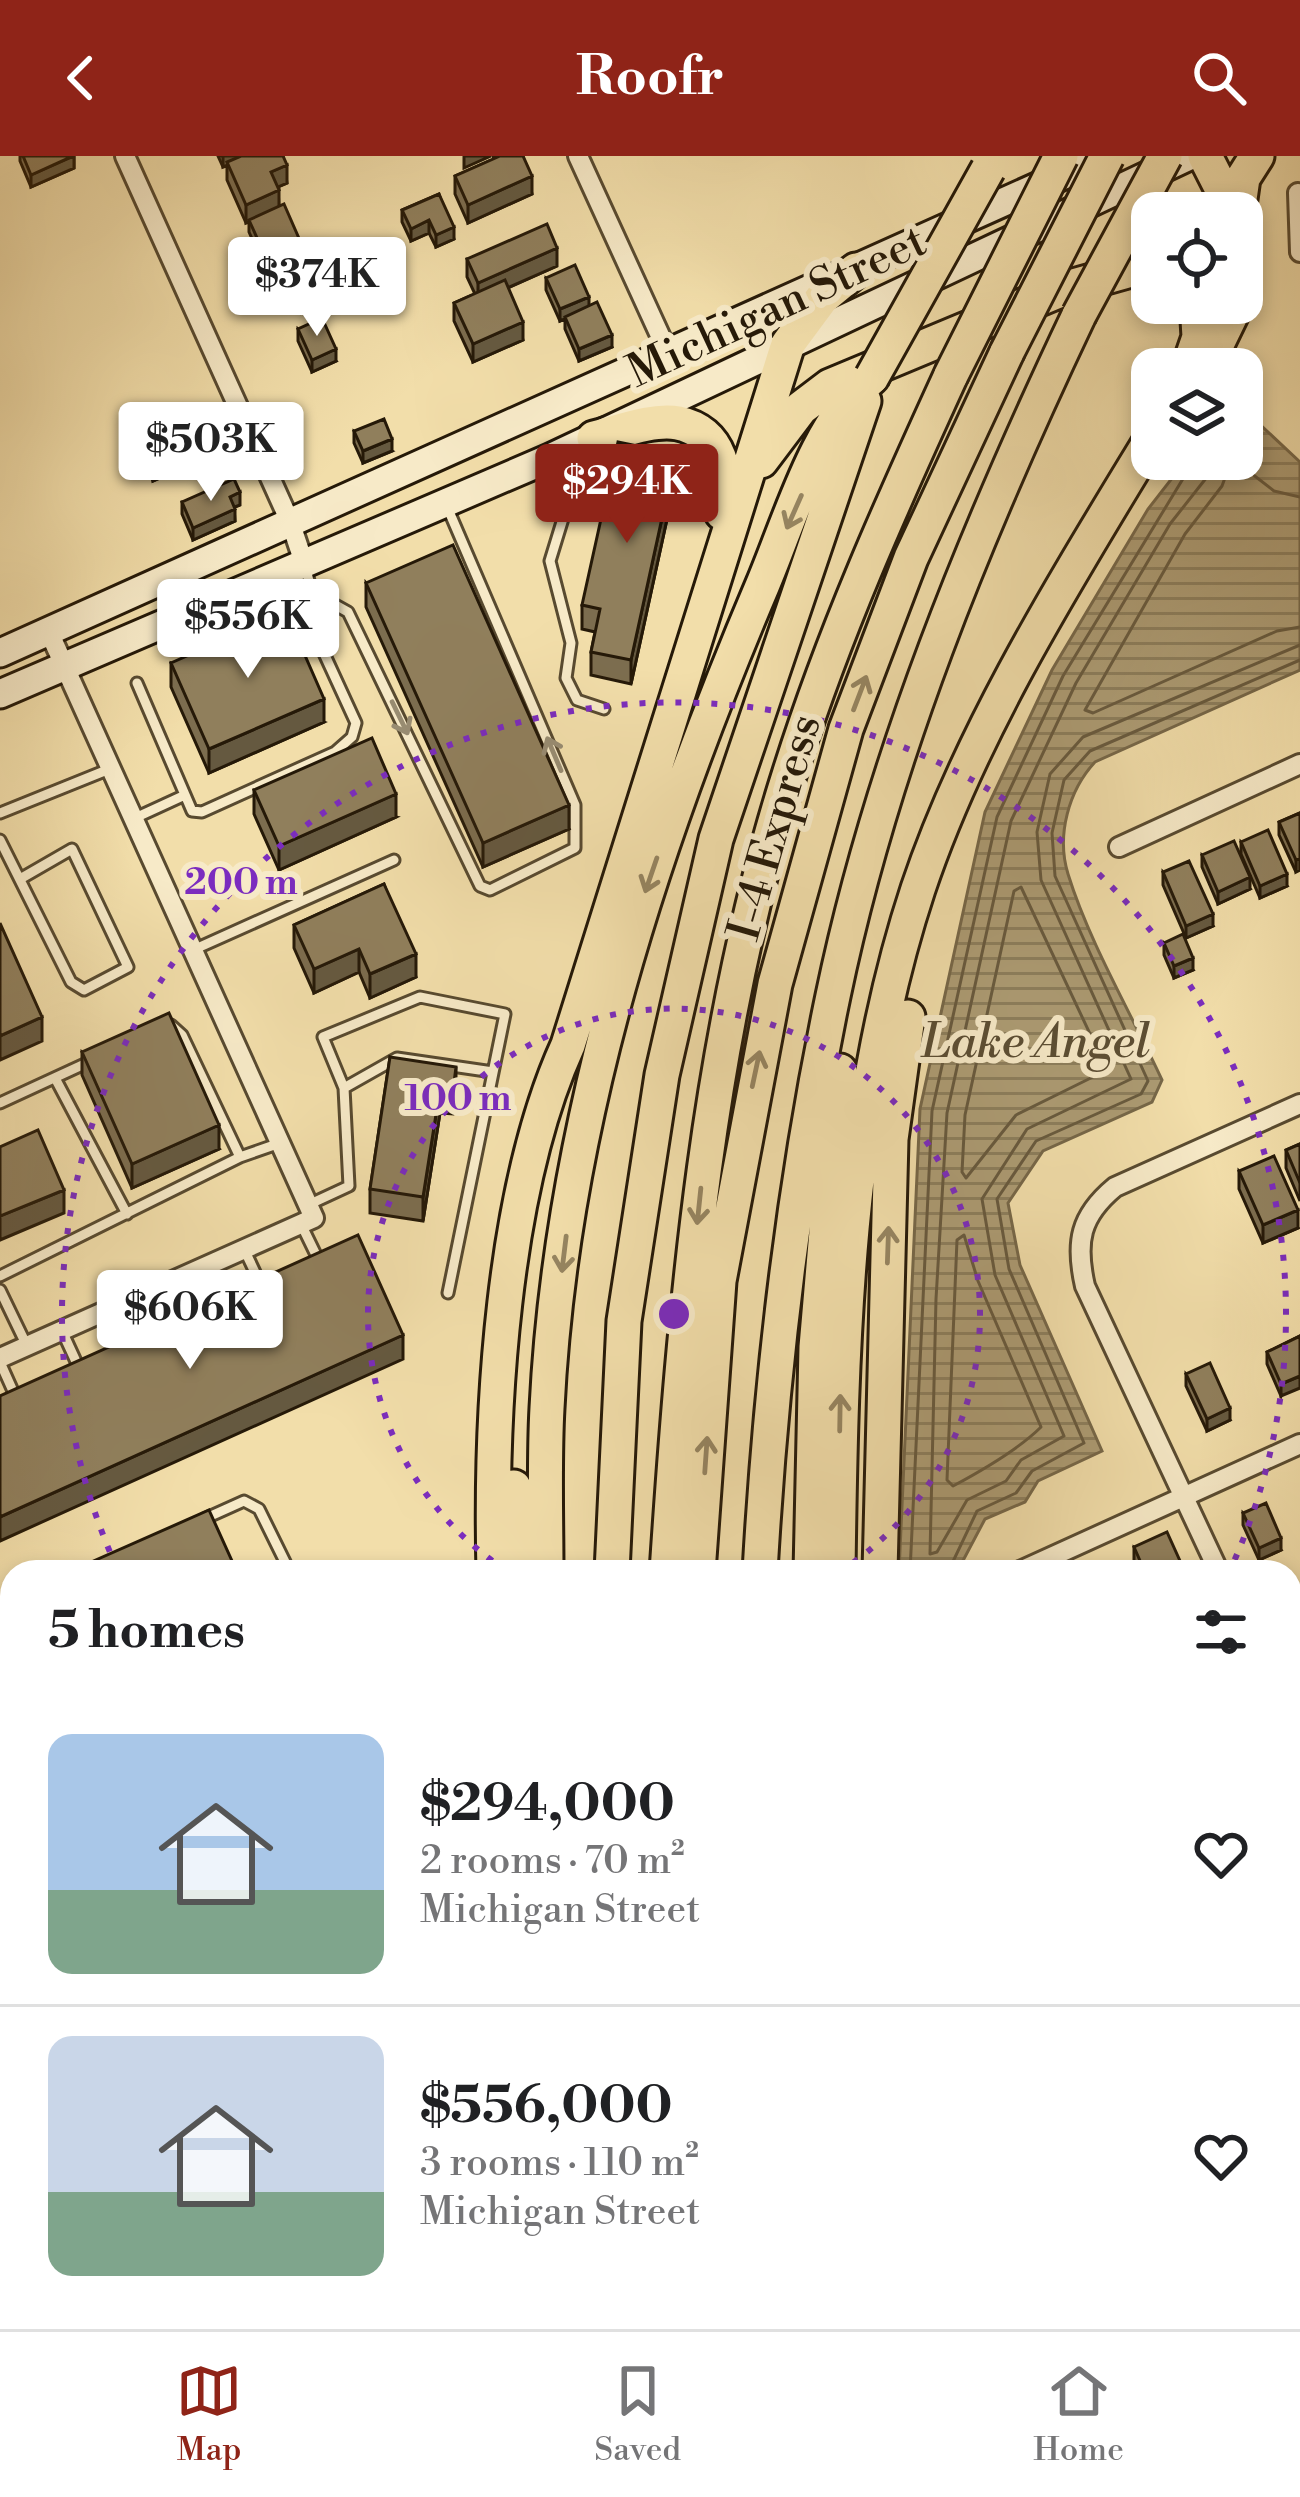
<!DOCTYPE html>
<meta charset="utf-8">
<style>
body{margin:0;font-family:"Libre Bodoni",serif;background:#f6f6f6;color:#202124;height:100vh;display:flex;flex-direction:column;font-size:45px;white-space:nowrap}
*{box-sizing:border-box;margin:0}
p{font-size:39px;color:#757577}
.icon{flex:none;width:66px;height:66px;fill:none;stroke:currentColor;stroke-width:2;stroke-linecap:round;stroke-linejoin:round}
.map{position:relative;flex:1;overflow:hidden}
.panel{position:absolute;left:0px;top:1404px;width:1302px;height:771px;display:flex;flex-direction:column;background:#fff;border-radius:36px 36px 0 0;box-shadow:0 6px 18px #0003}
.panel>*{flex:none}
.buttons{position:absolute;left:1131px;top:36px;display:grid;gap:24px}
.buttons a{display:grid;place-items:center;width:132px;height:132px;border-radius:24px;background:#fff;box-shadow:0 6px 18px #0003;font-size:60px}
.price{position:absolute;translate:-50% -102px;padding:0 27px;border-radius:12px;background:#fff;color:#222;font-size:39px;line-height:78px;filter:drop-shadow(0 3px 6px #0008)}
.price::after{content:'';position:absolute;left:50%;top:72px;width:36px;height:27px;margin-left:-18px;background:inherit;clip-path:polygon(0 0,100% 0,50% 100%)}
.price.on{background:#8f2418;color:#fff}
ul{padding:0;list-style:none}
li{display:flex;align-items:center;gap:36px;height:300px;padding:0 48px}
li+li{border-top:3px solid #e0e0e0}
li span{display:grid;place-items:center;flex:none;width:336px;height:240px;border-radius:24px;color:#555}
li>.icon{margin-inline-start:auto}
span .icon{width:144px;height:144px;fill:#fffc;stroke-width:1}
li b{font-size:51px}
h2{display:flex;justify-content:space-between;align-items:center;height:144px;padding:0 48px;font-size:51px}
header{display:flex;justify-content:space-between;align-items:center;height:156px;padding:0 48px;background:#8f2418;color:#fff;font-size:54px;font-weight:700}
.menu{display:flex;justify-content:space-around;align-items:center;height:168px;border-top:3px solid #e0e0e0;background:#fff;font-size:33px;color:#757577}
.menu a{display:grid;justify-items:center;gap:6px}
.menu .on{color:#8f2418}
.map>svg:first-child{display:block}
.water{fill:url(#water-rules);stroke:#766748;stroke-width:3}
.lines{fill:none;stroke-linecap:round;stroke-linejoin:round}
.shore{stroke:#685a3e;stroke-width:3}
.service-casing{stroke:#584a30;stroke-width:15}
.minor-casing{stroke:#584a30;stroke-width:24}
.tertiary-casing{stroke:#584a30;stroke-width:30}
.secondary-casing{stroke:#251908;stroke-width:33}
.motorway-casing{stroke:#251908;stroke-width:39}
.service{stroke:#f7eac8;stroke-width:9}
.minor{stroke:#f7eac8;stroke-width:18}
.tertiary{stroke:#f7eac8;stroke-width:24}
.secondary{stroke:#f7eac8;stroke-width:27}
.motorway{stroke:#f2deaa;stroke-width:33}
.motorway-bridge-casing{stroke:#251908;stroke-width:39;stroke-linecap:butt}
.motorway-bridge{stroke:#f2deaa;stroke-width:33}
.wall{fill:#7c6d4f;stroke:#251908;stroke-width:3}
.shaded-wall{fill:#655940;stroke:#251908;stroke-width:3}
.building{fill:#907f5c;stroke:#251908;stroke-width:3}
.oneway{stroke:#968561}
.oneway2{stroke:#988c72}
.ring{fill:none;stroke:#7b2cbf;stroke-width:6;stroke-dasharray:6 12}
.labels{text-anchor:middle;stroke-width:12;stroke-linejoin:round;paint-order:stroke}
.street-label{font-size:45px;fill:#251908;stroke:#f7eac8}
.water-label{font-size:48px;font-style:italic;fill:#5b4d33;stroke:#f7eac8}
.centre{fill:#7b2cbf;stroke:#f7eac8;stroke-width:6}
.ring-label{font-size:36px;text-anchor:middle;font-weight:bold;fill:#7b2cbf;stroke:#f7eac8;stroke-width:12;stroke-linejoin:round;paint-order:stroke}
</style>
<header><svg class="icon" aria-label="back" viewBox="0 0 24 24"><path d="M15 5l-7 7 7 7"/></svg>Roofr<svg class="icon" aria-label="search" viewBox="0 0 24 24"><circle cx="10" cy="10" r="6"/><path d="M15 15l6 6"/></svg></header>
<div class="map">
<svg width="1300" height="2173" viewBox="0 0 1300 2173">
<defs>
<pattern id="water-rules" width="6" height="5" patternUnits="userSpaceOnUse" patternTransform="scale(3)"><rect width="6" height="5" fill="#ac9b73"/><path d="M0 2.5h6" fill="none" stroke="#8c7e5c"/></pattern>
</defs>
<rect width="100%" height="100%" fill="#f2deaa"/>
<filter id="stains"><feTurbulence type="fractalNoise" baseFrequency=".00167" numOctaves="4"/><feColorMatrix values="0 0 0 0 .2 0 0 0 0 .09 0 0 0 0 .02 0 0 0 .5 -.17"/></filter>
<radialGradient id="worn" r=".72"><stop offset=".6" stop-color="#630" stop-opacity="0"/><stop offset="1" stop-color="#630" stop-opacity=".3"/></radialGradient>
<!-- water -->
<path class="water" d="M1242 262H1253L1300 306V514L1095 606C1069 634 1056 679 1068 718 1089 786 1132 859 1162 924L1152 946 1043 995 1008 1047 1020 1109 1102 1295 1038 1325 1025 1346 985 1363 957 1416H899L920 953 985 656 1052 514 1148 353 1187 303H1242Z"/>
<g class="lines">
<!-- shore -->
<path class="shore" d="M1210 303 1207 321 1170 368 1076 527 1011 665 947 957 936 1143 930 1398 937 1396 967 1344 1006 1325 1021 1304 1064 1280 995 1119 982 1043 1027 973 1131 923 1041 724 1037 676 1050 618 1083 581 1300 489
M1300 341 1274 335 1238 307 1230 308 1222 330 1185 378 1085 554 1093 557 1277 475 1300 471
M1021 731 1107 914 1016 959 966 1022 962 1016 965 959 1014 735Z
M964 1079 978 1125 1041 1271C1019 1293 981 1315 953 1330L947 1324 957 1084Z
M910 1416 932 955 997 661 1063 520 1195 303
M948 1416 977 1355 1016 1337 1032 1315 1084 1287 1009 1113 997 1043 1036 985 1141 938 1148 925 1055 720 1052 677 1064 624 1090 595 1300 504"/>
<defs>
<path id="service" d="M553 307 569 343 550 405 571 487 566 522 577 544 604 553
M312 436 348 456 480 730 490 734 575 692V649L448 353
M137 527 192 655 202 656 335 596 352 581 356 567 311 469 312 436 305 410
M0 657 112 612
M135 662 185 639
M0 684 71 826 84 834 128 811 72 693 20 723
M193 794 394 704
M171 869 182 879 240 1001
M55 922 127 1058
M344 932 397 902 493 916
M0 947 91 905
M308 1049 349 1030 344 932 323 881 420 841 505 858 448 1137
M301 1068 319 1105
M244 1093 261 1129
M0 1120 240 1001 280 987
M182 1121 200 1157
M0 1134 27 1190
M124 1148 143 1186
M62 1175 79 1212
M0 1206 17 1244
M204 1363 244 1345 259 1353 290 1416
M0 1492 12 1487
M0 1944 12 1938
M476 2163 478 2166
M84 2173 85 2163
M400 2173 422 2163"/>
<path id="minor" d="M125 0 291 368 305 410
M578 0 669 199
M1298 37 1300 96
M1119 691 1300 608
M0 1202 314 1062 50 478
M1018 1416 1300 1288
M1219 1416 1085 1130C1075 1086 1080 1060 1115 1031L1300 948
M1290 1578 1300 1601
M1290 1631 1300 1626"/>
<path id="tertiary" d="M0 1699 12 1726
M1290 1978 1300 1973
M207 2163 211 2173
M802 2173 823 2163"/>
<path id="secondary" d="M0 497 1106 0
M0 538 550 302 1189 0"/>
<path id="motorway" d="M1205 0 1234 57
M1238 57 1243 22 1257 0
M1188 213 1199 181 1197 147
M1205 213 1237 147
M594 282C618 276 654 262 678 267 722 276 729 319 722 357
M761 305 801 252 830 230 1063 133 1152 108
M514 1331 518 1416
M494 1416C490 1258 502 1034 568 889L788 188 822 142 856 114
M546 1416C546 1362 544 1306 547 1252 561 966 652 689 763 428 792 359 816 270 872 221
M612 1416 624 1165 662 919 716 683 864 245
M667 1416C685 1148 708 873 790 616 833 479 891 350 951 219
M698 1416 719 1125 775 828 846 573 911 402 1007 196
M760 1416C771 1222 793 1031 833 840 882 604 976 376 1079 159
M811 1416 816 1191 840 915
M838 1416C841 1189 846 951 918 733 971 575 1066 424 1152 282
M880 1416 891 983 908 861
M619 2163 620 2173
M660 2163H691
M755 2163 758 2173
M793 2163 796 2173
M873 2173 889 2163"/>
</defs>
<!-- service casing -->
<use href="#service" class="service-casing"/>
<!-- minor casing -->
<use href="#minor" class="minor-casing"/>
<!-- tertiary casing -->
<use href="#tertiary" class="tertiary-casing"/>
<!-- secondary casing -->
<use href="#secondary" class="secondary-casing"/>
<!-- motorway casing -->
<use href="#motorway" class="motorway-casing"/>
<!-- service -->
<use href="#service" class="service"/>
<!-- minor -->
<use href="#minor" class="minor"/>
<!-- tertiary -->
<use href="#tertiary" class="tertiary"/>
<!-- secondary -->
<use href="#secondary" class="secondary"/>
<!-- motorway -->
<use href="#motorway" class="motorway"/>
<defs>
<path id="motorway-bridge" d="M1079 159 1165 0
M1007 196 1107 0
M951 219 1061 0
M872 221 988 13
M900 2163 902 2173"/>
</defs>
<!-- motorway-bridge casing -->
<use href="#motorway-bridge" class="motorway-bridge-casing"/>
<!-- motorway-bridge -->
<use href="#motorway-bridge" class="motorway-bridge"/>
</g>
<!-- wall -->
<path class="wall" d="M20 0H74V12L31 31 20 5Z
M218 0H283L287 27 278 31 279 51 301 99 266 114 249 76V66L246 67 227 24V10L223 11Z
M493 0H523L532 38 468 67 455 38V20L494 3Z
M439 38 454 83 436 91 429 77 411 85 402 66V54Z
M467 103 557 110 508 132 523 184 473 206 454 165V147L475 138 467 121Z
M292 121 354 134 302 157 292 133Z
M546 122 589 150 612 191 579 205 565 173V163L560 165 546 134Z
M298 173 336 205 312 216 298 185Z
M136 275 185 311 153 325 136 287Z
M354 275 392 295 363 307 354 287Z
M676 322 631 528 591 519V496L595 476 582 473V449Z
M182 346 240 349 234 351 235 365 193 384 182 358Z
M366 427 569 673 483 711 366 451Z
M171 507 324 566 209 617 171 531Z
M254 634 396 661 279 714 254 658Z
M1300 657 1296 716 1279 679V666Z
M1241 686 1287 730 1260 742 1241 698Z
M1202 699 1250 733 1218 748 1202 711Z
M1163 716 1213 770 1186 782 1163 729Z
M384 728 416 821 370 842 359 816 314 837 294 792V769Z
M1164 787 1193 814 1174 822 1164 799Z
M82 896 219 993 132 1032 82 919Z
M390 901 456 935 453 958 440 957 423 1065 370 1057V1033Z
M1300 988V1045L1286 1012V994Z
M1239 1015 1298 1072 1263 1087 1239 1033Z
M1300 1180 1281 1240 1267 1208V1196Z
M1186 1218 1230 1264 1207 1275 1186 1230Z
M1243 1357 1281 1394 1259 1404 1243 1369Z
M1134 1391 1185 1416H1137L1134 1409Z"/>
<!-- shaded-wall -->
<path class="shaded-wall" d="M74 0V12L31 31V19Z
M223 0H247L223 11Z
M464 0H491L464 12Z
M287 9V27L271 34V16Z
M532 20V38L468 67V49Z
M279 34V52L246 67V49Z
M429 64V77L411 85V73Z
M454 71V83L436 91V79Z
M301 87V99L266 114V102Z
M557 92V110L478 145V127Z
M354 122V134L302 157V145Z
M589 141V153L560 165V153Z
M523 166V184L473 206V188Z
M612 179V191L579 205V193Z
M336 193V205L312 216V204Z
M392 283V295L363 307V295Z
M185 298V311L153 325V313Z
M676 298V322L631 528V504Z
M240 336V349L230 353V341Z
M235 353V365L193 384V372Z
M324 543V566L209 617V593Z
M396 638V661L279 714V690Z
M569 649V673L483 711V687Z
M1300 702V714L1296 716V704Z
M1287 718V730L1260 742V730Z
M1250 721V733L1218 748V736Z
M1213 758V770L1186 782V770Z
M359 793V816L314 837V813Z
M416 798V821L370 842V818Z
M1193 802V814L1174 822V810Z
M42 861V885L0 904V880Z
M456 911V935L453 958V935Z
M440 933V957L423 1065V1041Z
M219 969V993L132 1032V1008Z
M64 1034V1057L0 1084V1060Z
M1298 1054V1072L1263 1087V1069Z
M403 1179V1203L0 1385V1361Z
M1300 1220V1232L1281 1240V1228Z
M1230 1252V1264L1207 1275V1263Z
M1281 1382V1394L1259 1404V1392Z
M1300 1726V1738L1290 1742V1730Z
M12 1867V1890L0 1896V1872Z
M12 2071V2094L0 2100V2076Z
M1300 2165V2173H1282Z"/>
<!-- building -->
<path class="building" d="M23 0H73L31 19Z
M241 0H283L287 9 271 16 279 34 246 49 227 6Z
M500 0H523L532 20 468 49 455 20Z
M439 38 454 71 436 79 429 64 411 73 402 54Z
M284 48 301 87 266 102 249 64Z
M547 68 557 92 478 127 467 103Z
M344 98 354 122 302 145 292 121Z
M575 109 589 141 560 153 546 122Z
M505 124 523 166 473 188 454 147Z
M597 146 612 179 579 193 565 161Z
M322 162 336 193 312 204 298 173Z
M168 261 185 298 153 313 136 275Z
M384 263 392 283 363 295 354 275Z
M618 286 676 298 631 504 591 496 600 453 582 449Z
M234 323 240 336 230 341 235 353 193 372 182 346Z
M453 389 569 649 483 687 366 427Z
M286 456 324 543 209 593 171 507Z
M372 582 396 638 279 690 254 634Z
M1300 657V702L1296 704 1279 666Z
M1268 674 1287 718 1260 730 1241 686Z
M1234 685 1250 721 1218 736 1202 699Z
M1189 705 1213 758 1186 770 1163 716Z
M384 728 416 798 370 818 359 793 314 813 294 769Z
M0 767 42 861 0 880Z
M1183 778 1193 802 1174 810 1164 787Z
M169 857 219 969 132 1008 82 896Z
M390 901 456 911 453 935 440 933 423 1041 370 1033Z
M38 974 64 1034 0 1060V991Z
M1300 988V1027L1286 994Z
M1274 1000 1298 1054 1263 1069 1239 1015Z
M358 1079 403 1179 0 1361V1240Z
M1300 1180V1220L1281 1228 1267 1196Z
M1210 1207 1230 1252 1207 1263 1186 1218Z
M1266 1347 1281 1382 1259 1392 1243 1357Z
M209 1354 237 1416H82L80 1411Z
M1167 1376 1185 1416H1145L1134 1391Z
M1132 1408 1135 1416H1113Z
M1296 1673 1300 1683V1726L1290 1730V1676Z
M0 1814 12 1841V1867L0 1872Z
M12 1988V2071L0 2076V1993Z
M1293 2137 1300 2153V2165L1281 2173 1276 2163H1290V2138Z
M13 2163H28L32 2173H0V2169Z
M151 2163H169L174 2173H128Z
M420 2163H455L460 2173H425Z
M495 2163H516L521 2173H473Z"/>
<!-- one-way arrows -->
<defs><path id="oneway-shaft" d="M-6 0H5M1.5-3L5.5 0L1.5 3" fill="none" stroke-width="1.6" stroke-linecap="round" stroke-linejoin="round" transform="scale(3)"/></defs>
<g class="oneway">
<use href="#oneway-shaft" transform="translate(794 356) rotate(114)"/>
<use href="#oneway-shaft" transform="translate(860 537) rotate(-69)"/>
<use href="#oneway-shaft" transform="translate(651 719) rotate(109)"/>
<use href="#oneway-shaft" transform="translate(756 913) rotate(-78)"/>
<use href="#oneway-shaft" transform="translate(699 1050) rotate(96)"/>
<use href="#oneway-shaft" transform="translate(888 1089) rotate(-88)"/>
<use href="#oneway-shaft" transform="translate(564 1098) rotate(97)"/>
<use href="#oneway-shaft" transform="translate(840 1257) rotate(-89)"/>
<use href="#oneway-shaft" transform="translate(706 1299) rotate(-86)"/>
</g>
<g class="oneway2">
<use href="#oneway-shaft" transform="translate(400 562) rotate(64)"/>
<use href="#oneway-shaft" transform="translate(554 598) rotate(-113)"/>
</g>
<!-- distance rings -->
<g class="ring">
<path d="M507 1415A306 306 0 1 1 841 1415"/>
<path d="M117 1412A612 612 0 1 1 1231 1412"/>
</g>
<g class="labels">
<!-- street labels -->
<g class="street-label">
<text transform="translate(776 149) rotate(-25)" y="16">Michigan Street</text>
<text transform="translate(773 671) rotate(-74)" y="16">I-4 Express</text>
</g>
<!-- water labels -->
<g class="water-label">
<text x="1036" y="901">Lake Angel</text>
</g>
</g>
<circle cx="674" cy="1158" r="18" class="centre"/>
<g class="ring-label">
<text x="241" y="738">200 m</text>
<text x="458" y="954">100 m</text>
</g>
<rect width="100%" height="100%" filter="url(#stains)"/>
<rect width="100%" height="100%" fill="url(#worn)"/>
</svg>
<div class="buttons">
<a><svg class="icon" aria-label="locate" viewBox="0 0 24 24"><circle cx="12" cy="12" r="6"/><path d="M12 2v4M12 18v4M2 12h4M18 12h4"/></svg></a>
<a><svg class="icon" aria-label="layers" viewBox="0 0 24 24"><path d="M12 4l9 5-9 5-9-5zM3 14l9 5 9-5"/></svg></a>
</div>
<b class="price" style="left:317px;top:183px">$374K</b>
<b class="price" style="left:211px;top:348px">$503K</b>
<b class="price on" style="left:627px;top:390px">$294K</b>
<b class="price" style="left:248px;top:525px">$556K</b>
<b class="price" style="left:190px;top:1216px">$606K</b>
<section class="panel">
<h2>5 homes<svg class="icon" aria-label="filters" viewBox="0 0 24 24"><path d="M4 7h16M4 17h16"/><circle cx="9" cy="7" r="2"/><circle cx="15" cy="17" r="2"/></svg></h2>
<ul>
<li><span style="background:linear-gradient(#a9c7e8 65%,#7fa58c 0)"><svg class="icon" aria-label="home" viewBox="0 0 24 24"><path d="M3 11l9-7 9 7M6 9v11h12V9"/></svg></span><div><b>$294,000</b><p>2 rooms · 70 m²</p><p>Michigan Street</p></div><svg class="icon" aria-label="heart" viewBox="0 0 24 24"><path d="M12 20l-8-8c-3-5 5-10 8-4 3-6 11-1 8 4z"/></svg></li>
<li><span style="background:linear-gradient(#c9d6e8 65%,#7fa58c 0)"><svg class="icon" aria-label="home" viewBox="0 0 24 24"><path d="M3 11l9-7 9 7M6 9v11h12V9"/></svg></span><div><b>$556,000</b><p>3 rooms · 110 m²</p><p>Michigan Street</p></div><svg class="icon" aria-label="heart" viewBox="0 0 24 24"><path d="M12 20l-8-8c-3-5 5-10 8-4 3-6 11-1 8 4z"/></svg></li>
</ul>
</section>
</div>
<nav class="menu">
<a class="on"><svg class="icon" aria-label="map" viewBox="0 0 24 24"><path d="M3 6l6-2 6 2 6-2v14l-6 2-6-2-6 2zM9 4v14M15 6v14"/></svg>Map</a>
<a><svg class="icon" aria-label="saved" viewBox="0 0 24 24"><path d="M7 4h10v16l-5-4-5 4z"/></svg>Saved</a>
<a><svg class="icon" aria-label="home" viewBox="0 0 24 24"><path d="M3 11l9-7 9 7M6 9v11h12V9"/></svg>Home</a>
</nav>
